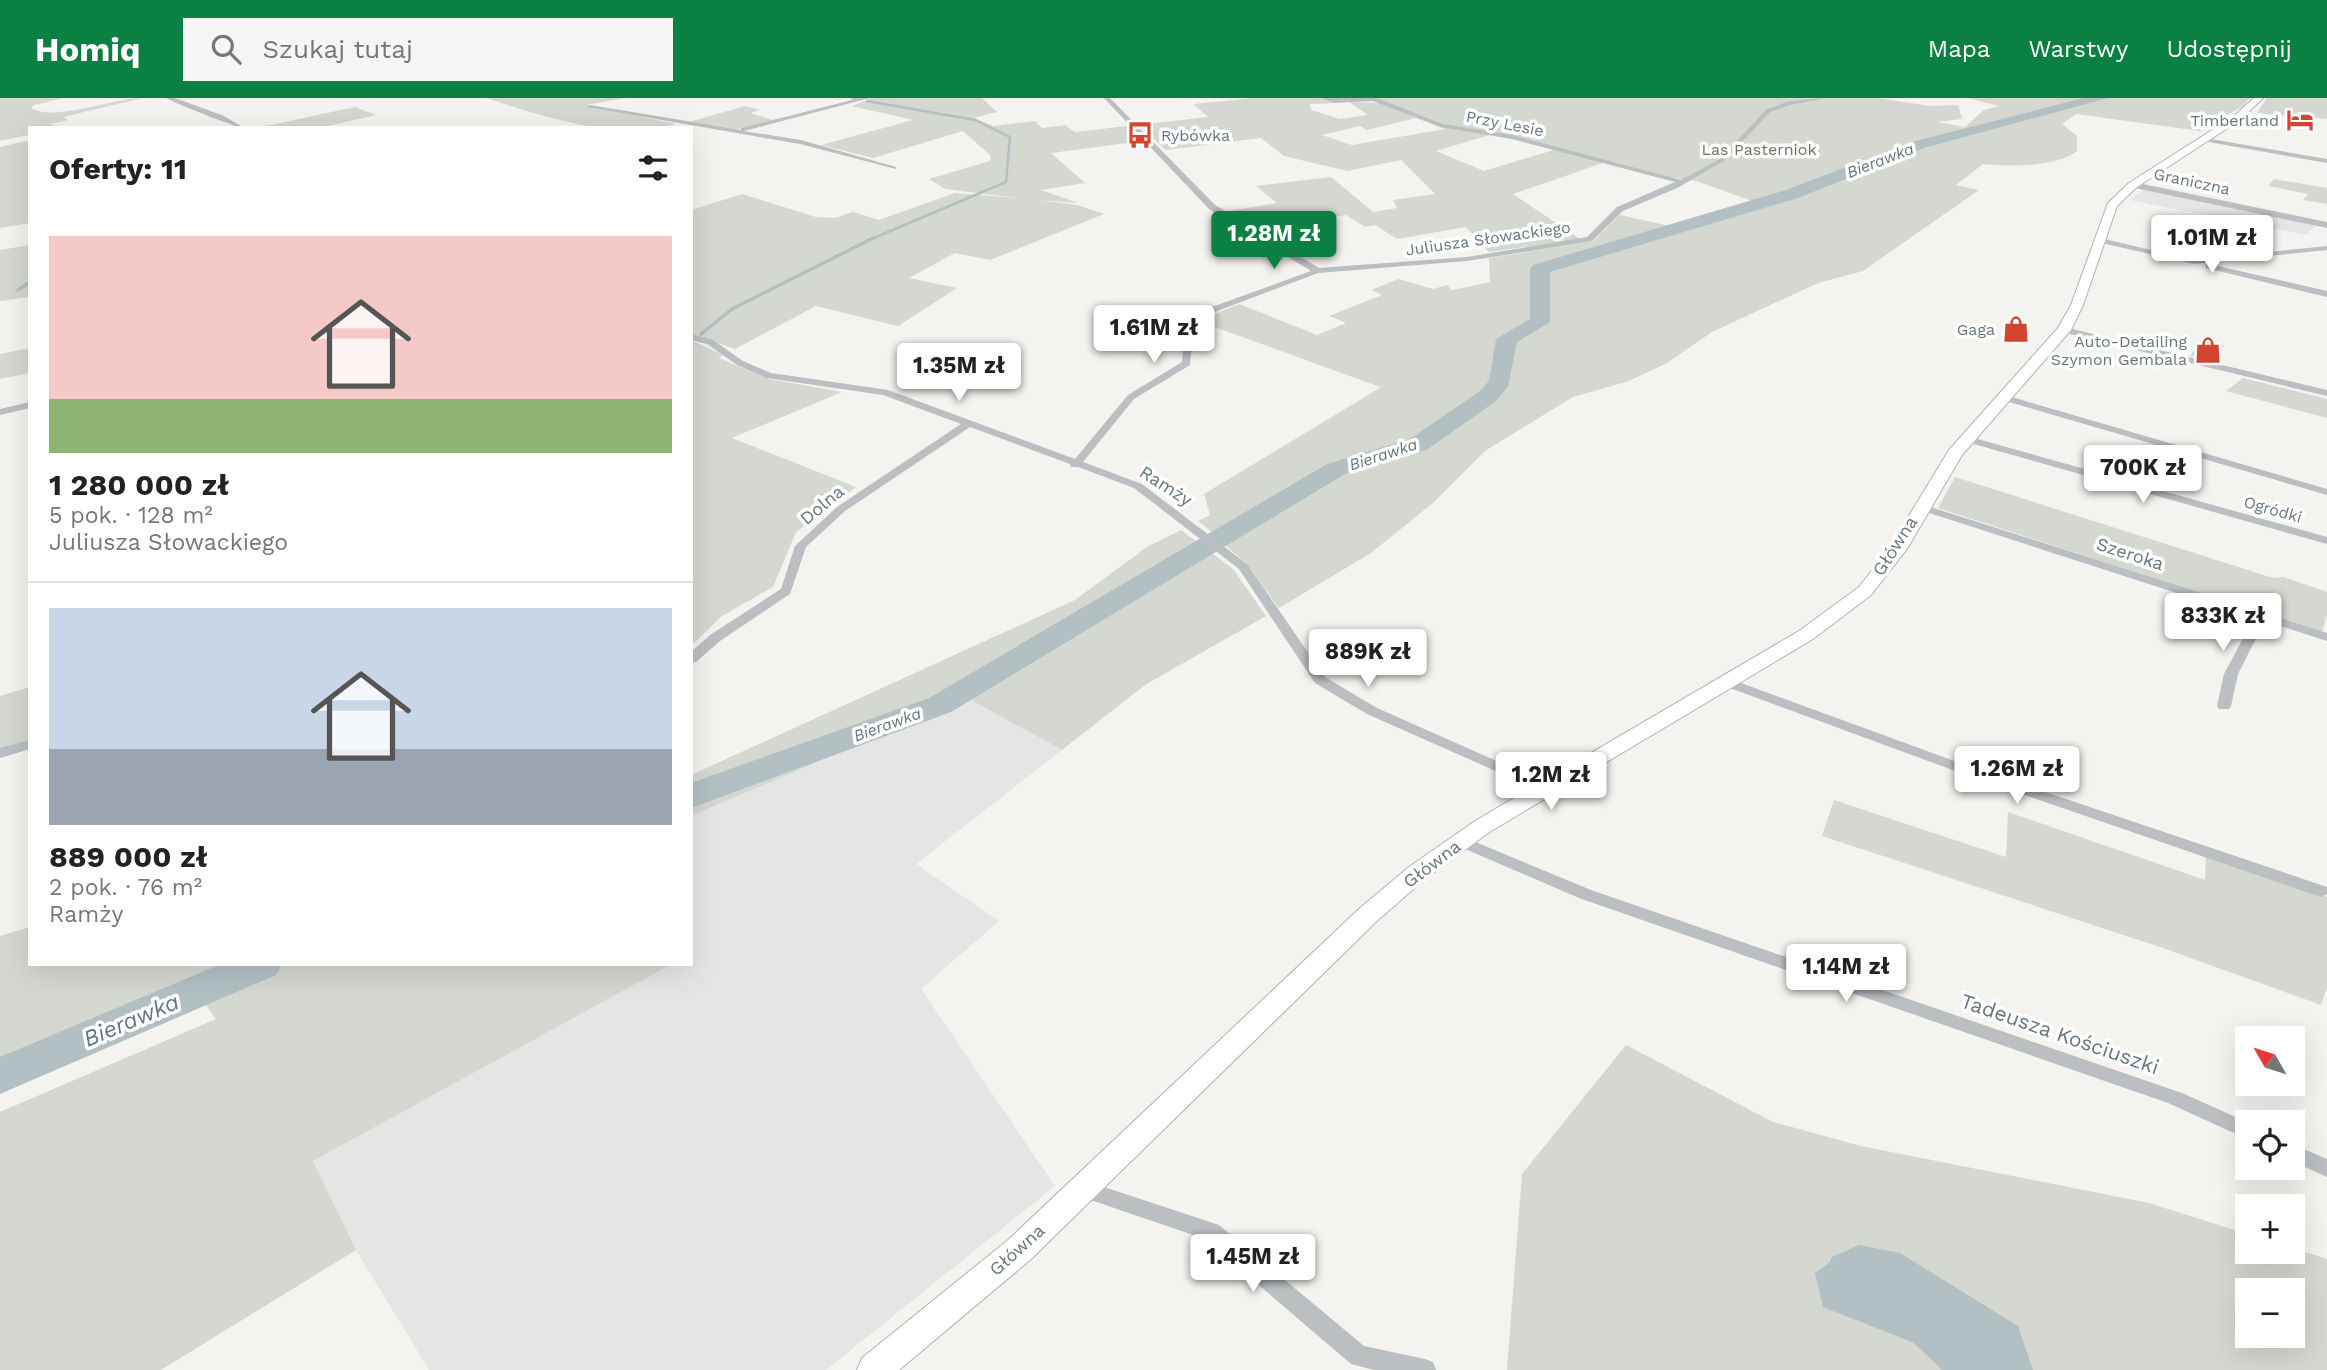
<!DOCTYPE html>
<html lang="pl">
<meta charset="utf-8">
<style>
body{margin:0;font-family:"Work Sans",sans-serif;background:#f6f6f6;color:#222;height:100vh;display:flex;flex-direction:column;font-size:26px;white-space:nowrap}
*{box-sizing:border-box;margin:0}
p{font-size:23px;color:#767676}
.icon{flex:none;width:38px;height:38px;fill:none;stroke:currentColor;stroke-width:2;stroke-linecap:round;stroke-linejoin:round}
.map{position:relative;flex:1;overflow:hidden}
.side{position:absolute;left:28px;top:28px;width:665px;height:840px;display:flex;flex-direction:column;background:#fff;border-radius:0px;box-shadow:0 7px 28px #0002}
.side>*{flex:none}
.needle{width:46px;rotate:309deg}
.tools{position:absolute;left:2235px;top:928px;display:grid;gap:14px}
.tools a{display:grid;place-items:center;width:70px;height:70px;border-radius:0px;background:#fff;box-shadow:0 7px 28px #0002;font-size:35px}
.price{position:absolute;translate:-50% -60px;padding:0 16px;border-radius:7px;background:#fff;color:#222;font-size:23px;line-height:46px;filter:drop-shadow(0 2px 4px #0008)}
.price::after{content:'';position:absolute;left:50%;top:42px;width:21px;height:16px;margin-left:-10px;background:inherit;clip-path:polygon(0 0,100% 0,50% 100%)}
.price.active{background:#0b8043;color:#fff}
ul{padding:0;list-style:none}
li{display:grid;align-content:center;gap:14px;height:371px;padding:0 21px}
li+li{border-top:2px solid #e0e0e0}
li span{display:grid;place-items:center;height:217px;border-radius:0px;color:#555}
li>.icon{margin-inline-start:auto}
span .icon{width:126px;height:126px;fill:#fffc;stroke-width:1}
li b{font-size:30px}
h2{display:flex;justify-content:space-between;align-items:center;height:84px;padding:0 21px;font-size:30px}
header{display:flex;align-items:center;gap:42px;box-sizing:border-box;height:98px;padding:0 35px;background:#0b8043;color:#fff}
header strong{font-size:33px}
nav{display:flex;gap:38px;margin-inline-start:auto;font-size:24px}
.search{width:490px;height:63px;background:#f6f6f6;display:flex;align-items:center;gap:18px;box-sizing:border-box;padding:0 24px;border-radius:0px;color:#767676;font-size:26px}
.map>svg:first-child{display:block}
.built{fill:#e4e5e4}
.green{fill:#d4d8d0;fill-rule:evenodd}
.water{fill:#b3c0c3}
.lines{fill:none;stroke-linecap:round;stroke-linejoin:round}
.stream-far1{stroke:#b3c0c3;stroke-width:2.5}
.stream{stroke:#b3c0c3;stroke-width:3.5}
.river{fill:#b3c0c3;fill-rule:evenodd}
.building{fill:#a3abaf;stroke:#d5d5d3;stroke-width:2}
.secondary-casing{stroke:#adb3b7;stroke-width:2}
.minor{fill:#bbbfc2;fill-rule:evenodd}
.tertiary{fill:#bbbfc2;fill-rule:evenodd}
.secondary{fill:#fff;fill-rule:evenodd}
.labels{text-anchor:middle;stroke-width:7;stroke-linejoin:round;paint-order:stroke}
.far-poi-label{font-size:16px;fill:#65767f;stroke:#fff;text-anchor:end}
.far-street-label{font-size:16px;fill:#65767f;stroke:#fff}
.far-park-label{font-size:16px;fill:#697663;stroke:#fff}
.far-water-label{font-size:16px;font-style:italic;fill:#61777c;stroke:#fff}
.street-label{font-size:18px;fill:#65767f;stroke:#fff}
.near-street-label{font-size:21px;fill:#65767f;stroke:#fff}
.near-water-label{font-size:23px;font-style:italic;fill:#61777c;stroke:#fff}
</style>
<header>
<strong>Homiq</strong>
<div class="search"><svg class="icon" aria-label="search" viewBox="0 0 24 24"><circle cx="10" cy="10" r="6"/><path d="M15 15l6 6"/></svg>Szukaj tutaj</div>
<nav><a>Mapa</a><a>Warstwy</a><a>Udostępnij</a></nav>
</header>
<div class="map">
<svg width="2327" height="1272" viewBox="0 0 2327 1272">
<rect width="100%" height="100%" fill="#f4f3f0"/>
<!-- built -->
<path class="built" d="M2144 92 2315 126 2307 137 2130 102Z
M967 600 1062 652 916 766 999 823 921 891 1055 1088 826 1272H429L356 1152 313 1063 672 866H691V718Z"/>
<!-- green -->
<path class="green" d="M0 0H63L34 7 31 10C54 24 114 0 143 0L63 19 68 22 50 26 57 30H30V37L0 43Z
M486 0H625L586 7 676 26C611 43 547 19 486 0Z
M872 0H982L997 14 974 20 993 28 1035 23 1042 30 1065 27 1075 34 1127 28 1143 43 1051 55 1085 85 1041 92 1078 105 1040 102 1077 107 1104 116 990 162 955 155 909 180 957 190 898 228 816 208 735 251 691 236V112L742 96 816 119 835 120 853 114 879 122 955 95 1018 100 945 91 929 81 990 63V57L963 33 873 60 821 47 913 22 852 8Z
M1254 0H1320L1335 5 1310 6 1311 12 1340 21 1368 17 1349 4 1380 5 1416 20 1367 32 1360 28 1322 37 1352 47 1445 31 1437 28 1493 36 1436 53 1484 73 1557 51 1606 64 1513 96 1580 141 1489 154 1466 129 1397 141 1375 127 1365 129 1346 117 1251 131 1223 114 1277 105 1256 88 1331 79 1373 114 1397 110 1393 102 1435 96 1401 62 1347 73 1284 58 1261 40 1166 52 1138 27 1208 19 1193 6Z
M1375 0H1877L1930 8 1958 7 1962 21 1937 24 1965 29 1984 12 1999 8 1967 0H2250L2243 8 2200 33 2076 16 2062 26 2077 38V53C2058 69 2008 69 1983 66L1956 87 1979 92 1863 173 1818 185 1712 234 1667 265 1629 283 1573 299 1485 353 1433 405 1371 455 1279 510 1245 464 1219 442 1338 372 1425 344 1491 299 1501 287 1503 276 1485 295 1415 343 1334 369 1219 440 1198 423 1210 417 1204 396 1388 285 1380 289 1198 223 1239 206 1317 237 1346 225 1329 218 1382 197 1371 192 1398 181 1433 191 1447 187 1452 192 1490 184 1489 160 1593 143 1620 117 1674 129 1536 170 1532 195 1548 190 1546 172 1853 76 1837 77 1758 105 1696 83 1665 79 1512 38 1449 28Z
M2267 0H2327V21L2257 15Z
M745 8 760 12 750 15 773 22 737 31 689 24Z
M355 9 376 17 319 30H257Z
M30 42V125L0 130V49Z
M2274 81 2327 90V106L2303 102 2308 96 2268 88Z
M30 147V199L0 203V152Z
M691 242 723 257 719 260 769 281 842 294 732 340 856 389 796 434 773 489 722 518 691 548Z
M30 250V275L0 281V256Z
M2243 280 2327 301V320L2226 293Z
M1955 379 2273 480 2283 479 2327 494V516L2322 535 1938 410Z
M1181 432 1233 471 1266 518 1145 587 1062 652 967 600 691 718V677L1075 502 1147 449Z
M30 589V643L0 652V598Z
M1834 702 2006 759 2008 714 2205 782 2206 757 2327 799V889L2321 907 2160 849 1822 738Z
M30 829V866H672L313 1063 356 1152 161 1272H0V1014L216 921 203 903 0 990V838Z
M1626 947 1773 1024 1861 1048 2149 1105 2247 1136V1153H2292L2293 1150 2327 1161V1272H1507L1522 1076ZM2247 1192H2292V1237H2247Z"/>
<!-- water -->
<path class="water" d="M1859 1147 1900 1155 2018 1228 2033 1272H1942L1914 1245 1823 1209 1815 1175 1829 1165 1832 1159Z"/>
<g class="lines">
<!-- stream-far1 -->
<path class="stream-far1" d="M852 0 857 1
M867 3 975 22 1010 39 1006 84 869 142"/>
<!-- stream -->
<path class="stream" d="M18 192 30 184
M701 236 732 211 873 140"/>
<!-- river -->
<path class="river" d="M2084 0H2108L1924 50 1798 100 1550 174V224L1517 244 1508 289 1496 303 1428 351 1345 376 951 614 691 710V685L929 600 1327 366 1410 341 1480 293 1489 283 1496 241 1530 221V171L1533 167 1786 92 1912 44Z
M221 866H282L276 877 0 996V959Z"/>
</g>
<!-- building -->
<path class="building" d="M2202 244 2222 248 2213 262 2192 257Z"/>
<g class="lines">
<defs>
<path id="secondary" d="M2254 0H2263L2240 22 2137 89 2117 108 2083 207 2071 232 1962 357 1907 451 1871 497 1813 541 1491 733 1425 781 1378 822 1030 1162 899 1272H857L862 1260 1008 1142 1360 810 1409 769 1475 723 1799 533 1859 489 1890 449 1949 352 2058 230 2071 207 2108 105 2129 85 2234 18Z"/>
</defs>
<!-- secondary casing -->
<use href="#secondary" class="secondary-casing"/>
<!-- minor -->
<path class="minor" d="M166 0H175L224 18 244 30C237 30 175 5 166 0Z
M860 0H870L744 33 801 42 896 69V71L800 46 587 9 590 7 741 32V30Z
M1104 0H1110L1215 107 1319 170 1467 159 1587 139 1617 109 1675 84 1512 41 1440 29 1373 3 1334 5 1321 0H1377L1443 26 1512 37 1681 82 1720 61 1766 12 1789 3 1826 0 1790 7 1770 14 1724 63 1677 90 1623 113 1592 143 1467 163 1318 175 1204 218 1193 229 1190 267 1134 301 1083 364 1142 386 1247 466 1325 579 1377 610 1553 688 1555 691 1553 694H1543L1367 616 1315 585 1239 471 1134 390 1078 369H1071L1070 366 970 329 845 413 806 449 790 496 720 543 696 564 691 565V554L710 537 781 491 795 448 837 409 961 326 883 297 766 280 737 267 707 246 691 242V236L713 242 743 263 771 275 888 292 1075 361 1128 297 1182 264 1185 228 1198 214 1311 173 1209 111Z
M2205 40 2327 61V65L2203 43Z
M2100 140 2194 162 2327 148V152L2194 166 2097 144V140Z
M2209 166 2327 193V199L2206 170V166Z
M2064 229 2327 292V298L2061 234V230Z
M2005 297 2327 391V397L2002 302 2000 300Z
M30 304V310L0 317V311Z
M1967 338 2327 439V446L1963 343 1962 341Z
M1921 406 2327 535V543L2265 523 2238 576 2231 608 2229 611H2219L2217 608 2224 576 2254 520 1917 411V407Z
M1727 580 1968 668 2327 789V796L2321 799 2315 797 1958 674 1722 587 1720 584Z
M30 642V651L0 660V650Z
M1461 738 1591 792 2182 995 2247 1024V1041L2168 1005 1579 800 1456 747 1453 743 1456 739Z
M2292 1046 2327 1061V1079L2292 1063Z
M1083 1082 1219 1127 1364 1248 1425 1261 1433 1264 1436 1272H1374L1351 1266 1205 1141 1076 1097 1073 1091 1076 1085Z"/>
<!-- tertiary -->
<path class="tertiary" d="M2133 84 2327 124V130L2130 89Z"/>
<!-- secondary -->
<use href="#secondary" class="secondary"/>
</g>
<!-- icons -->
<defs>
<symbol id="hotel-bare" viewBox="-9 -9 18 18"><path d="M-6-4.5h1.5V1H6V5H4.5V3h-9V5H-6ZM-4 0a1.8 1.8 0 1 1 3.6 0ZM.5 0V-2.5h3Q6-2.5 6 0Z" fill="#d34531" stroke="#fff" stroke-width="2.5" paint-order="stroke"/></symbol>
<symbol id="bus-bare" viewBox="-9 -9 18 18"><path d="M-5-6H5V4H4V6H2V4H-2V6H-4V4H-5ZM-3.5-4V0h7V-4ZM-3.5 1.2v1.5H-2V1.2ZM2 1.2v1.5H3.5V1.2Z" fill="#d34531" stroke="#fff" stroke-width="2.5" paint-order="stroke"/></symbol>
<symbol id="shop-bare" viewBox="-9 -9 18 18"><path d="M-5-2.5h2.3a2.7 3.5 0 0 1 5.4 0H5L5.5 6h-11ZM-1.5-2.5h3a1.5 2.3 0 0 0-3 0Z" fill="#d34531" stroke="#fff" stroke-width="2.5" paint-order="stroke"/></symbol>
</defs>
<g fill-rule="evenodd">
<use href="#hotel-bare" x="2281" y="3" width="38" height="38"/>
<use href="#bus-bare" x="1121" y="18" width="38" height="38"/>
<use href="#shop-bare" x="1997" y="212" width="38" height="38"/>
<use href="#shop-bare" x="2189" y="233" width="38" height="38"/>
</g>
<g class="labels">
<!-- far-poi labels -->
<g class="far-poi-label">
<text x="2279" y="28">Timberland</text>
<text x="1161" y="43" text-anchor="start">Rybówka</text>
<text x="1995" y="237">Gaga</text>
<text x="2187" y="249">Auto-Detailing<tspan x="2187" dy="18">Szymon Gembala</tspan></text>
</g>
<!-- far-street labels -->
<g class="far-street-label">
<text transform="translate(1505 25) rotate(11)" y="6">Przy Lesie</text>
<text transform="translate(2192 83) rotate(12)" y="6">Graniczna</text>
<text transform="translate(1488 140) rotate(-8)" y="6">Juliusza Słowackiego</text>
<text transform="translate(2273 411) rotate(16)" y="6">Ogródki</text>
</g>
<!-- far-park labels -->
<g class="far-park-label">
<text x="1759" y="57">Las Pasterniok</text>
</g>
<!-- far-water labels -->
<g class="far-water-label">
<text transform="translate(1880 62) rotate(-21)" y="6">Bierawka</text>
<text transform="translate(1383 356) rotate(-18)" y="6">Bierawka</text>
<text transform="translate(887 626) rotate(-20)" y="6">Bierawka</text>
</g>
<!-- street labels -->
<g class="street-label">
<text transform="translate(1166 388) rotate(33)" y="6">Ramży</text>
<text transform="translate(822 407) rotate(-40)" y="6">Dolna</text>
<text transform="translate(1895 448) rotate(-57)" y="6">Główna</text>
<text transform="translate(2130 456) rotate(18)" y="6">Szeroka</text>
<text transform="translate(1432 766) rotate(-37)" y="6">Główna</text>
<text transform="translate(1017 1152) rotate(-42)" y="6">Główna</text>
</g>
<!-- near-street labels -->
<g class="near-street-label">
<text transform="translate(2060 936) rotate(19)" y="7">Tadeusza Kościuszki</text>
</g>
<!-- near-water labels -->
<g class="near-water-label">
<text transform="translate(131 922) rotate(-23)" y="8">Bierawka</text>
</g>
</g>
</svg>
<div class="tools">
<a><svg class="needle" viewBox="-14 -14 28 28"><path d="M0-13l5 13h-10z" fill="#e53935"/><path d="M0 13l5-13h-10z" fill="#767676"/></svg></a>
<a><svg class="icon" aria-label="locate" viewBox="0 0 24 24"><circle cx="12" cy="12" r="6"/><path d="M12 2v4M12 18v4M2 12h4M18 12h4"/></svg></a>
<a>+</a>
<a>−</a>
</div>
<b class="price active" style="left:1274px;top:173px">1.28M zł</b>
<b class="price" style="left:2212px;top:177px">1.01M zł</b>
<b class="price" style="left:1154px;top:267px">1.61M zł</b>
<b class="price" style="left:959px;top:305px">1.35M zł</b>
<b class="price" style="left:2143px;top:407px">700K zł</b>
<b class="price" style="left:2223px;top:555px">833K zł</b>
<b class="price" style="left:1368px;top:591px">889K zł</b>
<b class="price" style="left:2017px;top:708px">1.26M zł</b>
<b class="price" style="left:1551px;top:714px">1.2M zł</b>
<b class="price" style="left:1846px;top:906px">1.14M zł</b>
<b class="price" style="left:1253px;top:1196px">1.45M zł</b>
<section class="side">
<h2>Oferty: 11<svg class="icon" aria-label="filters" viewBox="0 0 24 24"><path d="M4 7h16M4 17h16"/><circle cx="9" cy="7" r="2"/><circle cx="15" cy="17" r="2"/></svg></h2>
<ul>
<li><span style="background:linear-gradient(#f6c9c9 75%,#8fb573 0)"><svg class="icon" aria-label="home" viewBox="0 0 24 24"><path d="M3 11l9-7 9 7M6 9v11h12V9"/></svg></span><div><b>1 280 000 zł</b><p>5 pok. · 128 m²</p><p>Juliusza Słowackiego</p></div></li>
<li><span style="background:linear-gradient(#c9d6e8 65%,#9aa5b1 0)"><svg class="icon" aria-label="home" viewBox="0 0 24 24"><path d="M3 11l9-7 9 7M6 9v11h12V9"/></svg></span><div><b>889 000 zł</b><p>2 pok. · 76 m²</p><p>Ramży</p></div></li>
</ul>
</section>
</div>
